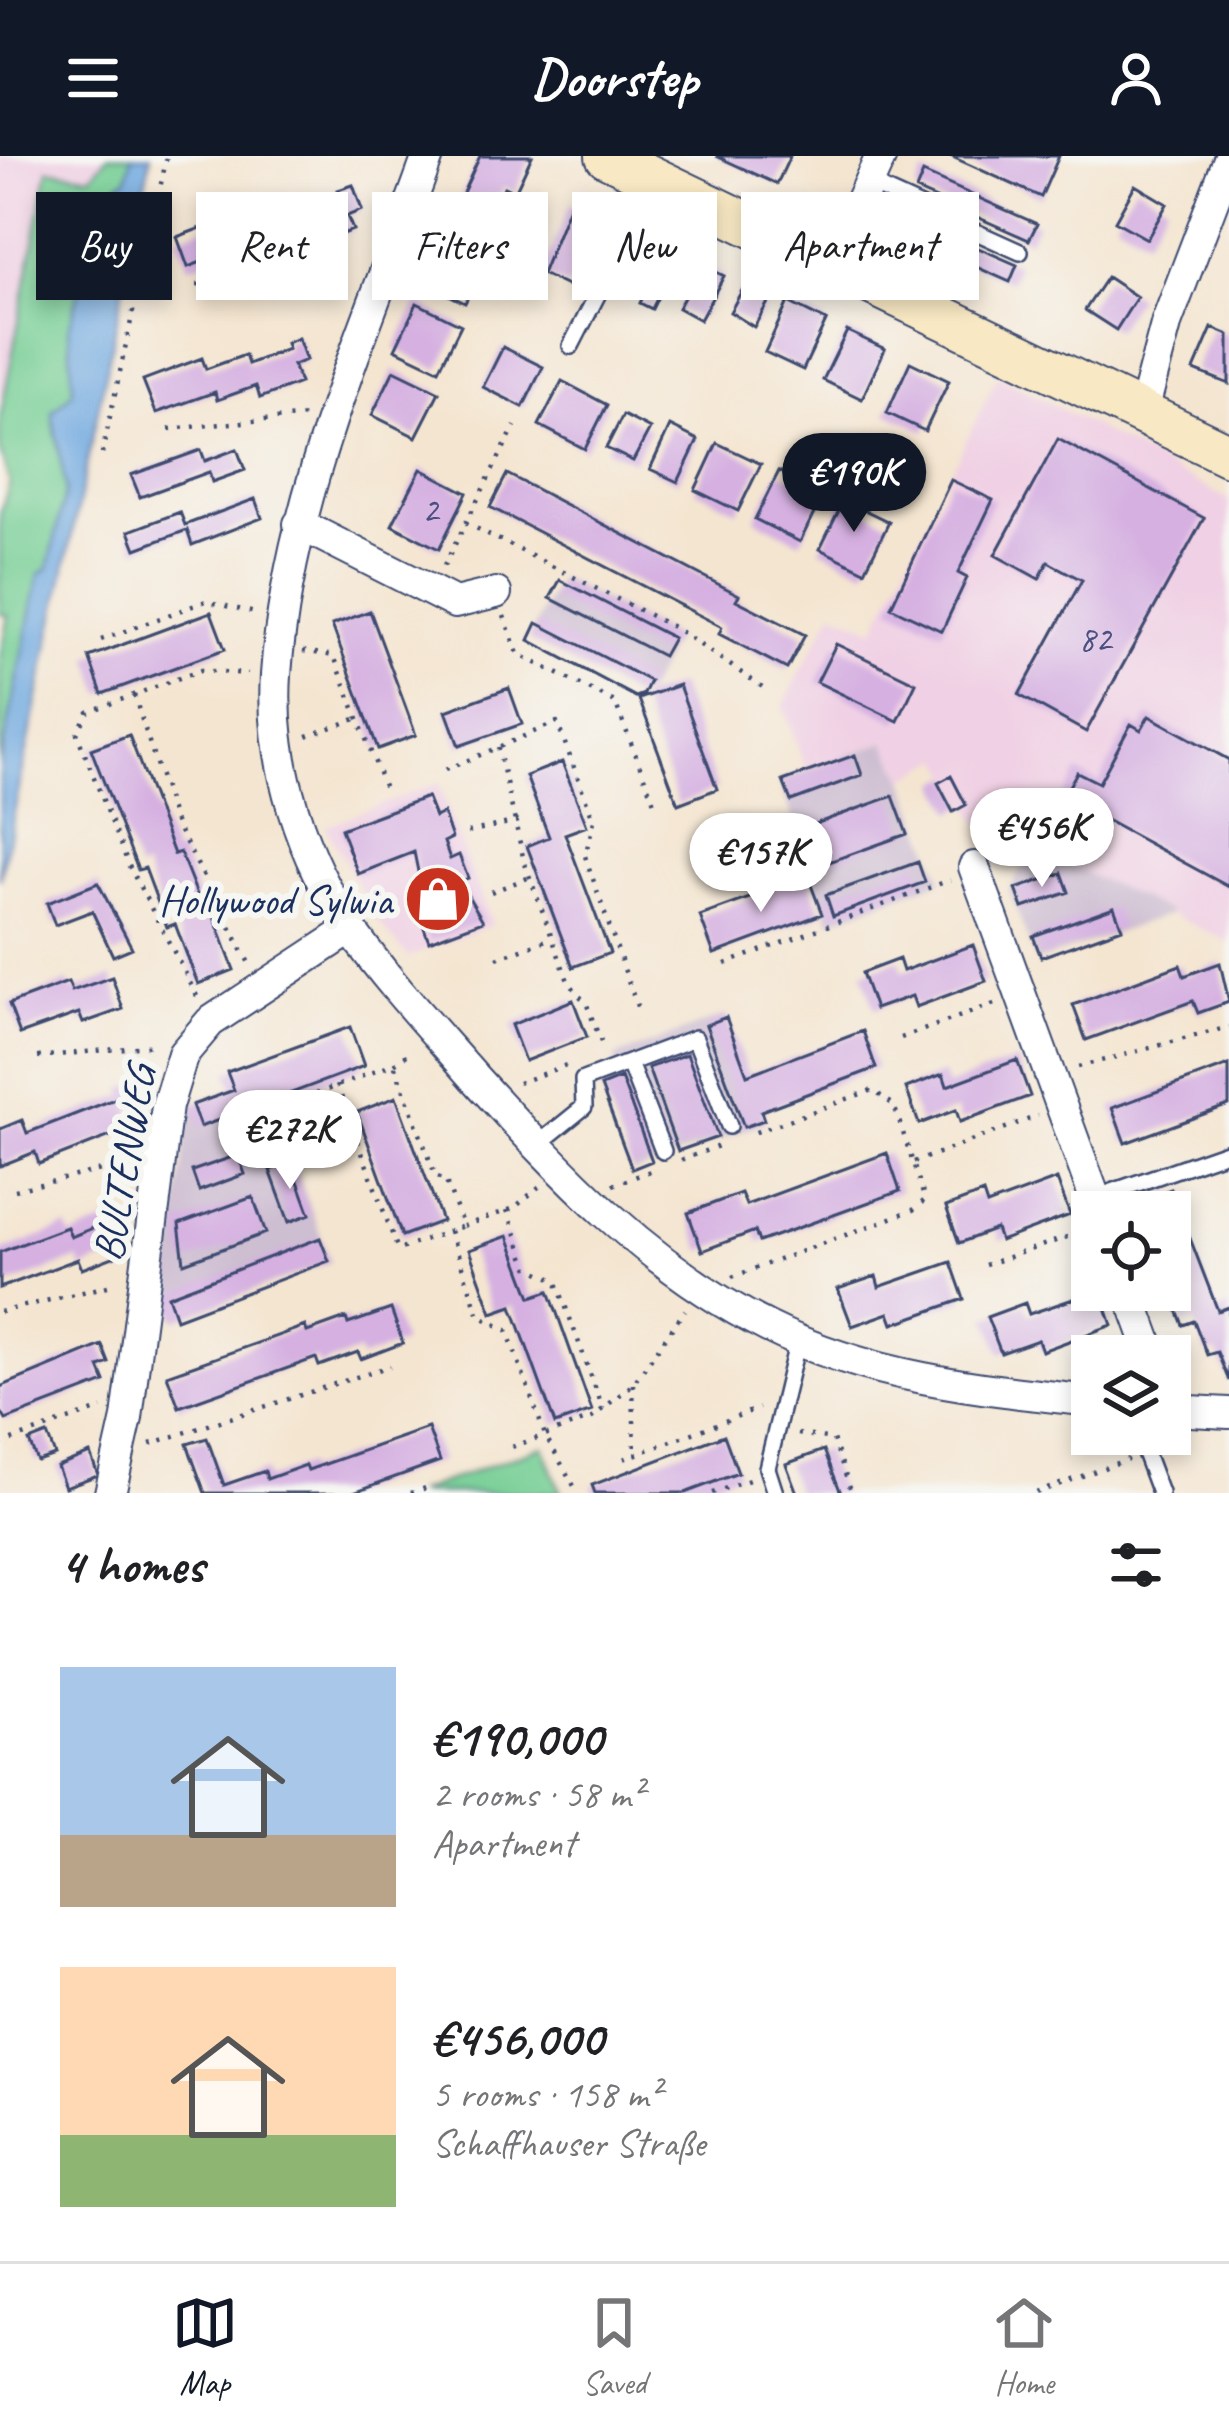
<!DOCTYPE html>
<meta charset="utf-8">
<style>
body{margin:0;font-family:Caveat,sans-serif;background:#f6f6f6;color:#202124;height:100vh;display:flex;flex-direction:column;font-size:45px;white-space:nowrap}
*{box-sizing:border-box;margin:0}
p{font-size:39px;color:#757577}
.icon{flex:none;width:66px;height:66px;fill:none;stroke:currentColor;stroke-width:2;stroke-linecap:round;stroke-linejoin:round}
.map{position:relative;height:1337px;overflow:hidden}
.sheet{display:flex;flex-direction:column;background:#fff;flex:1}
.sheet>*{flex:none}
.guide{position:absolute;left:36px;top:36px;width:1158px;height:108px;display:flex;gap:24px}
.fabs{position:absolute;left:1071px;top:1035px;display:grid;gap:24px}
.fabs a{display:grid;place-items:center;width:120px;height:120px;border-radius:0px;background:#fff;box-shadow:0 6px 18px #0003;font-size:60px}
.price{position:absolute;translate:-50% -102px;padding:0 27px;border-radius:42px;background:#fff;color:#222;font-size:39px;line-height:78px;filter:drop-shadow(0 3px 6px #0008)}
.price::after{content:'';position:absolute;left:50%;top:72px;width:36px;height:27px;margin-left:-18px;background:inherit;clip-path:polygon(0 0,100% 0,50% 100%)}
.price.active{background:#111827;color:#fff}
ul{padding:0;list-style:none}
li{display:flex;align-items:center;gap:36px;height:300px;padding:0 60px}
li span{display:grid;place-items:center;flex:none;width:336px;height:240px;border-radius:0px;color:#555}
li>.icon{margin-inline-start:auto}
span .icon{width:144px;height:144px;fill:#fffc;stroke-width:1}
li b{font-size:51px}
h2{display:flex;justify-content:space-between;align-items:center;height:144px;padding:0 60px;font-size:51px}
.chip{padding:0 42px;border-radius:0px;background:#fff;box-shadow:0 6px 18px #0003;font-size:42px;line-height:108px}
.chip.active{background:#111827;color:#fff}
header{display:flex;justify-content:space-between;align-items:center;height:156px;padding:0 60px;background:#111827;color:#fff;font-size:54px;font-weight:600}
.menu{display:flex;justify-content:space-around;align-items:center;height:168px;border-top:3px solid #e0e0e0;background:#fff;font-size:33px;color:#757577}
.menu a{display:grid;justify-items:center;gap:6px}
.menu .active{color:#111827}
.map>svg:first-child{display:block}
.built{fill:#f0d0e4}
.industrial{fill:#cebed1}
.green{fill:#73cd93;stroke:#477e78;stroke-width:3}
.water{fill:#70a8df;stroke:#466c9e;stroke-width:3}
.building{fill:#d5b0e1}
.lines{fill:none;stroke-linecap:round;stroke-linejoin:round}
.lane-casing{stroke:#3c4a6f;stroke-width:20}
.street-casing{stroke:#3c4a6f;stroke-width:34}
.secondary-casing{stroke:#3c4a6f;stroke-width:46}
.path{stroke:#3c4a6f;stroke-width:4.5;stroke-dasharray:3 9;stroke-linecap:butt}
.lane{stroke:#fff;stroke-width:15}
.street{stroke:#fff;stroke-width:30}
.secondary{stroke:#f8e8c3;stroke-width:42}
.labels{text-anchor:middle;stroke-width:12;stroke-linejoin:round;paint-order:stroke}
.number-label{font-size:36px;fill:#4a4f7f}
.poi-label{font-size:42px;fill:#1b2f5e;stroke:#f6f6f2;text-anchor:end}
.street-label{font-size:42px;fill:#1b2f5e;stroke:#f6f6f2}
</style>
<header><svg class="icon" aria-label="menu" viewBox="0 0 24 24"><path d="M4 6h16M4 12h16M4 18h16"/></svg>Doorstep<svg class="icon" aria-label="person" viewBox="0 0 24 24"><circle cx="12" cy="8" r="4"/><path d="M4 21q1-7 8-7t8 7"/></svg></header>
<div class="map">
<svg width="1229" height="1337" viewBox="0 0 1229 1337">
<rect width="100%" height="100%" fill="#f6f6f2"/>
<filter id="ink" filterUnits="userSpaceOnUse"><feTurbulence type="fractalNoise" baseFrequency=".00833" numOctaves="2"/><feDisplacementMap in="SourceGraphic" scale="24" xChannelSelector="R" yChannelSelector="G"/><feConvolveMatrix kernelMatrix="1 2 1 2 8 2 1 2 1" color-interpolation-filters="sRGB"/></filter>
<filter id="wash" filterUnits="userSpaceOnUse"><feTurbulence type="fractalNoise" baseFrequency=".004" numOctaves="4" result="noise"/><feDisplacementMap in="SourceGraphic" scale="48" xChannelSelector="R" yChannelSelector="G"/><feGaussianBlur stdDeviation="2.7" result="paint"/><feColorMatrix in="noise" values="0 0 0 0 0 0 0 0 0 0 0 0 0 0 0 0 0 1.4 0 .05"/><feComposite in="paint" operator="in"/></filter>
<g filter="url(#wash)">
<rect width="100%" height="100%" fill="#f4e5d0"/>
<!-- built -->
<path class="built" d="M0 0H108L91 20 47 14 0 263Z
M998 219 1229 344V786L978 666 942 602 905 623 884 586 806 614 783 550 833 455 875 473Z
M438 627 492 769 408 801 380 768 325 670Z"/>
<!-- industrial -->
<path class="industrial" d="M559 422 675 481 646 538 636 542 528 483Z
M885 586 905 623 942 724 830 765 779 624Z
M1033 692 1172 757 1036 806 1009 734Z
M726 859 766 966 633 1017 600 930 621 922 614 902Z
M233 933 246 966 254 971 277 963 331 1106 175 1164 166 1140 190 949Z"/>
<!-- green -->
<path class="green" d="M108 0H132L127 22 102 39 95 52 94 82 69 172 73 236 52 256 66 333 48 414 39 418 0 610V501L8 459 0 458V358L10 327 0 295V263L48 13 91 20Z
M543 1290 561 1337H416Z"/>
<!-- water -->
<path class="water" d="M132 0H151L0 724V610L39 418 48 413 66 333 52 256 73 236 69 172 94 82 95 52 102 39 127 22Z"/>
<g id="blocks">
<!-- building -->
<path class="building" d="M480 0H532L515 36 504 31 490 60 459 45Z
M716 0H790L777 28Z
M950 0H1059L1041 41Z
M923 17 1037 68 1029 84 916 34Z
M353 29 362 54 347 60 353 74 272 104 267 91 230 104 228 96 188 111 177 81 217 66 220 75 257 62 260 72 341 43 338 34Z
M1135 29 1167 48 1147 83 1115 65Z
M570 48 603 64 569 131 542 118Z
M903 59 1017 109 1010 126 896 75Z
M443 80 487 102 465 147 421 125Z
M654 86 679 97 652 153 640 147 652 122 640 116Z
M702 109 724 120 700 164 678 152Z
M1107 121 1137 141 1116 174 1085 154Z
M745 129 770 143 754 171 730 156Z
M788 146 826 165 803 214 765 196Z
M417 147 461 169 439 214 395 193Z
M1212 172 1229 179V228L1194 214Z
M847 175 885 193 862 243 823 224Z
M298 182 306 204 293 209 300 227 260 242 256 230 217 244 215 236 156 257 143 224 202 202 206 213 245 199 248 208 288 193 286 187Z
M503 191 543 211 523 251 483 231Z
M910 206 949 225 925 275 887 257Z
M394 214 439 236 416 281 372 259Z
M562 225 607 249 585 293 539 269Z
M623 259 650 273 633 305 606 292Z
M670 270 698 284 678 326 650 313Z
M1058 283 1204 362 1086 576 1019 539 1082 424 1048 406 1039 423 995 399Z
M717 287 761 308 738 355 695 334Z
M237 293 245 314 212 326 209 316 140 341 131 319 201 294 205 305Z
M421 313 467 337 439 393 392 369Z
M779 315 824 337 800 386 755 363Z
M507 318 739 439 736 444 805 479 787 513 719 478 722 471 490 351Z
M951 324 993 344 958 417 967 422 942 475 891 451Z
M255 343 262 362 192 389 187 374 136 393 129 375 180 356 185 369Z
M844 344 889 366 865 415 820 393Z
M560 424 673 482 663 500 550 442Z
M370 455 416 579 378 593 332 469Z
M211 456 225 493 102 538 89 501Z
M537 467 650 525 644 538 636 541 529 484Z
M836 488 916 527 898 565 817 526Z
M679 529 717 633 678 648 639 543Z
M509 532 522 568 459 590 446 555Z
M1149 560 1229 604V731L1063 641 1077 616 1099 627 1131 568 1141 574Z
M129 579 174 698 180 696 204 756 211 753 234 814 198 828 175 768 167 771 145 712 138 714 91 593Z
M855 599 862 619 791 645 783 625Z
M562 606 587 670 565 678 610 797 573 811 527 690 549 681 526 620Z
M951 620 966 649 953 656 938 627Z
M893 640 907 678 815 711 801 673Z
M427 641 435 661 443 657 452 682 444 686 450 703 459 699 468 722 459 725 483 765 429 785 420 761 436 755 429 737 423 740 414 696 358 718 341 673Z
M918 706 925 726 833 760 826 739Z
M1062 717 1069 736 1023 752 1016 733Z
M808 721 822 758 714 798 700 760Z
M98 727 132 792 113 800 92 755 55 769 47 747Z
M1114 751 1122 772 1041 801 1033 780Z
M973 789 986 825 916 851 912 840 875 853 862 817 899 803 903 815Z
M1220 807 1229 846 1198 857 1193 845 1086 884 1073 849 1180 809 1184 820Z
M112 821 123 853 83 867 79 857 20 878 9 848 68 826 72 835Z
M573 844 587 881 525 905 511 869Z
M726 861 747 919 863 875 876 912 761 955 764 964 744 971 706 869Z
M350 871 364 910 200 971 192 949 234 934 227 916Z
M687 898 718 981 678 995 648 912Z
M1017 904 1030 940 960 966 956 954 919 968 906 932 943 918 947 930Z
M1229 909V949L1125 987 1112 952Z
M621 922 652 1005 632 1013 601 930Z
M139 926 147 947 129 953 136 970 39 1008 35 996 0 1010V973L22 964 27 977 125 939 123 933Z
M396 941 442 1065 402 1080 357 956Z
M277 966 286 998 266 1005 255 974Z
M887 997 900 1035 759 1086 755 1075 702 1095 688 1057 741 1037 746 1049Z
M238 999 245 1018 199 1035 192 1015Z
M291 1006 310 1058 289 1066 270 1014Z
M1057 1023 1070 1059 1000 1085 996 1073 959 1087 946 1051 983 1037 987 1049Z
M1171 1033 1218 1155 1229 1151V1225L1217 1196 1207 1199 1194 1165 1183 1169 1170 1136V1056H1138L1135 1047Z
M253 1041 266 1077 184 1107 179 1068Z
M119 1061 126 1079 115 1083 121 1098 82 1113 78 1103 0 1132V1096L67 1071 71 1081Z
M508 1080 531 1141 549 1135 592 1255 555 1268 512 1150 492 1157 469 1094Z
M320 1082 329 1105 176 1163 168 1140Z
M951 1106 964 1143 893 1168 889 1157 852 1170 838 1133 876 1120 879 1131Z
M1100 1134 1112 1169 1042 1195 1038 1184 1001 1197 987 1161 1025 1147 1029 1158Z
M391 1153 403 1187 361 1203 358 1196 319 1210 316 1202 179 1251 167 1219 305 1170 307 1176 346 1162 348 1168Z
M102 1189 109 1207 99 1211 105 1226 6 1264 0 1254V1231Z
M428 1272 440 1305 351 1337H205L187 1288 207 1282 224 1329 265 1315 267 1323 306 1309 308 1314Z
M47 1278 55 1299 37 1305 29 1285Z
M724 1279 738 1317 685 1337H595L592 1329Z
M824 1294 841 1337H797L786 1308Z
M90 1297 98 1319 65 1331 57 1310Z"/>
</g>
</g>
<g filter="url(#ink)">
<use href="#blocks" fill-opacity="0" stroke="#3c4a6f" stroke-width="3"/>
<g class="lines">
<defs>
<path id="lane" d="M868 27 1020 96
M571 190 655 26
M629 907 663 995
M537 989 584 951 583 924 695 882 729 970
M1095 1042 1229 995
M1138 1278 1160 1337
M775 1337 767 1312 798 1184"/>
<path id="street" d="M428 0C369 167 288 340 276 519 270 607 302 703 352 775 388 826 433 874 474 921 563 1019 648 1111 768 1171 870 1222 980 1233 1092 1245
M832 107 881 0
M1143 255 1167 165 1229 3
M299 368 455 447 496 437
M974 711 1100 1056
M1128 1134 1152 1200
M1170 1254 1229 1257
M110 1337 127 1262 167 950 183 898 210 866 351 773"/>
<path id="secondary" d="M607 0 1229 299"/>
</defs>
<!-- lane casing -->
<use href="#lane" class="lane-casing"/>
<!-- street casing -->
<use href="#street" class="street-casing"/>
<!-- secondary casing -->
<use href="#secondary" class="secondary-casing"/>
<!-- path -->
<path class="path" d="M197 129H353
M169 273 307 260
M102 298 167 0
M466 367 675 472 764 532
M444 410 515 270
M504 460 518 498 615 546 656 651
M101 484 206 445 255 457
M303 495 334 500 386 635
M134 539 174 664 250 809
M307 580 358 562
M498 591 524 705 568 825 587 849 604 894
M445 614 557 566 594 665 585 700 640 859
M468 676 518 665
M491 736 530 721
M497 802 552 782
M725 808 950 724
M197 840 129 710 77 578 88 556 201 514 248 518
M901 882 997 847
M38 901 155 889
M1078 911 1229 871
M518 927 569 908
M337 929 398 1094 463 1070 445 1023 436 1021 394 908
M238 968 394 908 414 894
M681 1004 721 989
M914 1006 1038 960
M613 1029 653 1014
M15 1034 131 1007
M507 1054 528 1111 556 1124 603 1253
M463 1070 514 1052 541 1029
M450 1075 479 1160 507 1174 545 1279 578 1337
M985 1109 1082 1076
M732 1121 913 1054 925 1044 894 949 872 934 748 979
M0 1156 116 1128
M633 1228 635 1299
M798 1278 833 1283 852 1337
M0 1288 102 1252
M150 1288 390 1210
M512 1291 592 1262 633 1228 685 1154
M624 1303 759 1252
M411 1337 429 1331
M712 1337 752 1323
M1036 1337 1128 1303"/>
<!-- lane -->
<use href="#lane" class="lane"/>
<!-- street -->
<use href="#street" class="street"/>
<!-- secondary -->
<use href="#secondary" class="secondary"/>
</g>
</g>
<!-- icons -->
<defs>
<symbol id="shop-disc" viewBox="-11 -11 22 22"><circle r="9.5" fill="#c8321e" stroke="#f6f6f2"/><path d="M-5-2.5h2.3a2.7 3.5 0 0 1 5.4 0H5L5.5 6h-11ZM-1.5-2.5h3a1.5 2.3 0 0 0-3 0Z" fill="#fff"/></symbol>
</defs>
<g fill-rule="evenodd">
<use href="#shop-disc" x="400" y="705" width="76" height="76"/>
</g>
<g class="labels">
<!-- number labels -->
<g class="number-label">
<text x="430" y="366">2</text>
<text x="1095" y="495">82</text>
</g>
<!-- poi labels -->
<g class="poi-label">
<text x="392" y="758">Hollywood Sylwia</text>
</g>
<!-- street labels -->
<g class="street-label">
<text transform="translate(123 1007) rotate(-80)" y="15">BULTENWEG</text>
</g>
</g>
</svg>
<div class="fabs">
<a><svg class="icon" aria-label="locate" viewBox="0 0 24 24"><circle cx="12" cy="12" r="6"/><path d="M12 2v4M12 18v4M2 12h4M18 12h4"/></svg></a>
<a><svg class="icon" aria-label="layers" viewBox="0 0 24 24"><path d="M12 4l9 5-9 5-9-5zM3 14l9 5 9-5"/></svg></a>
</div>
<b class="price active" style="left:854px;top:379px">€190K</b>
<b class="price" style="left:1042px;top:734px">€456K</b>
<b class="price" style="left:761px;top:759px">€157K</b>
<b class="price" style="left:290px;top:1036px">€272K</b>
<div class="guide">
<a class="chip active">Buy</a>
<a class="chip">Rent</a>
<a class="chip">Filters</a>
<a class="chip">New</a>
<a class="chip">Apartment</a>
</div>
</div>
<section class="sheet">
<h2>4 homes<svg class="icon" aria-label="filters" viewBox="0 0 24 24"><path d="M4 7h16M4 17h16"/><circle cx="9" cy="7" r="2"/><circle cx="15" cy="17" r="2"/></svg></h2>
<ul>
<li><span style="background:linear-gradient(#a9c7e8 70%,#b9a48a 0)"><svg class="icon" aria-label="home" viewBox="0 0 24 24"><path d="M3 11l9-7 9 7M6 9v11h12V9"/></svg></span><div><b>€190,000</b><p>2 rooms · 58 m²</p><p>Apartment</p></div></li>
<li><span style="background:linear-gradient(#ffd9b3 70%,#8fb573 0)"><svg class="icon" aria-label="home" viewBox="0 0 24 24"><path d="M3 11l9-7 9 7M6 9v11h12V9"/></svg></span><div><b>€456,000</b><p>5 rooms · 158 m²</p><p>Schaffhauser Straße</p></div></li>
</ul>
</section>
<nav class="menu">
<a class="active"><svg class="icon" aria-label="map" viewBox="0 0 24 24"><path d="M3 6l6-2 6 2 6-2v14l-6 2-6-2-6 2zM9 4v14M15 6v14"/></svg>Map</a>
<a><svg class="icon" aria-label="saved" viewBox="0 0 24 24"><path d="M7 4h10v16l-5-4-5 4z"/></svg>Saved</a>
<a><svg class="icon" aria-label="home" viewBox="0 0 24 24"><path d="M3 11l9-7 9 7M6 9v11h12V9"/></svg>Home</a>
</nav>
